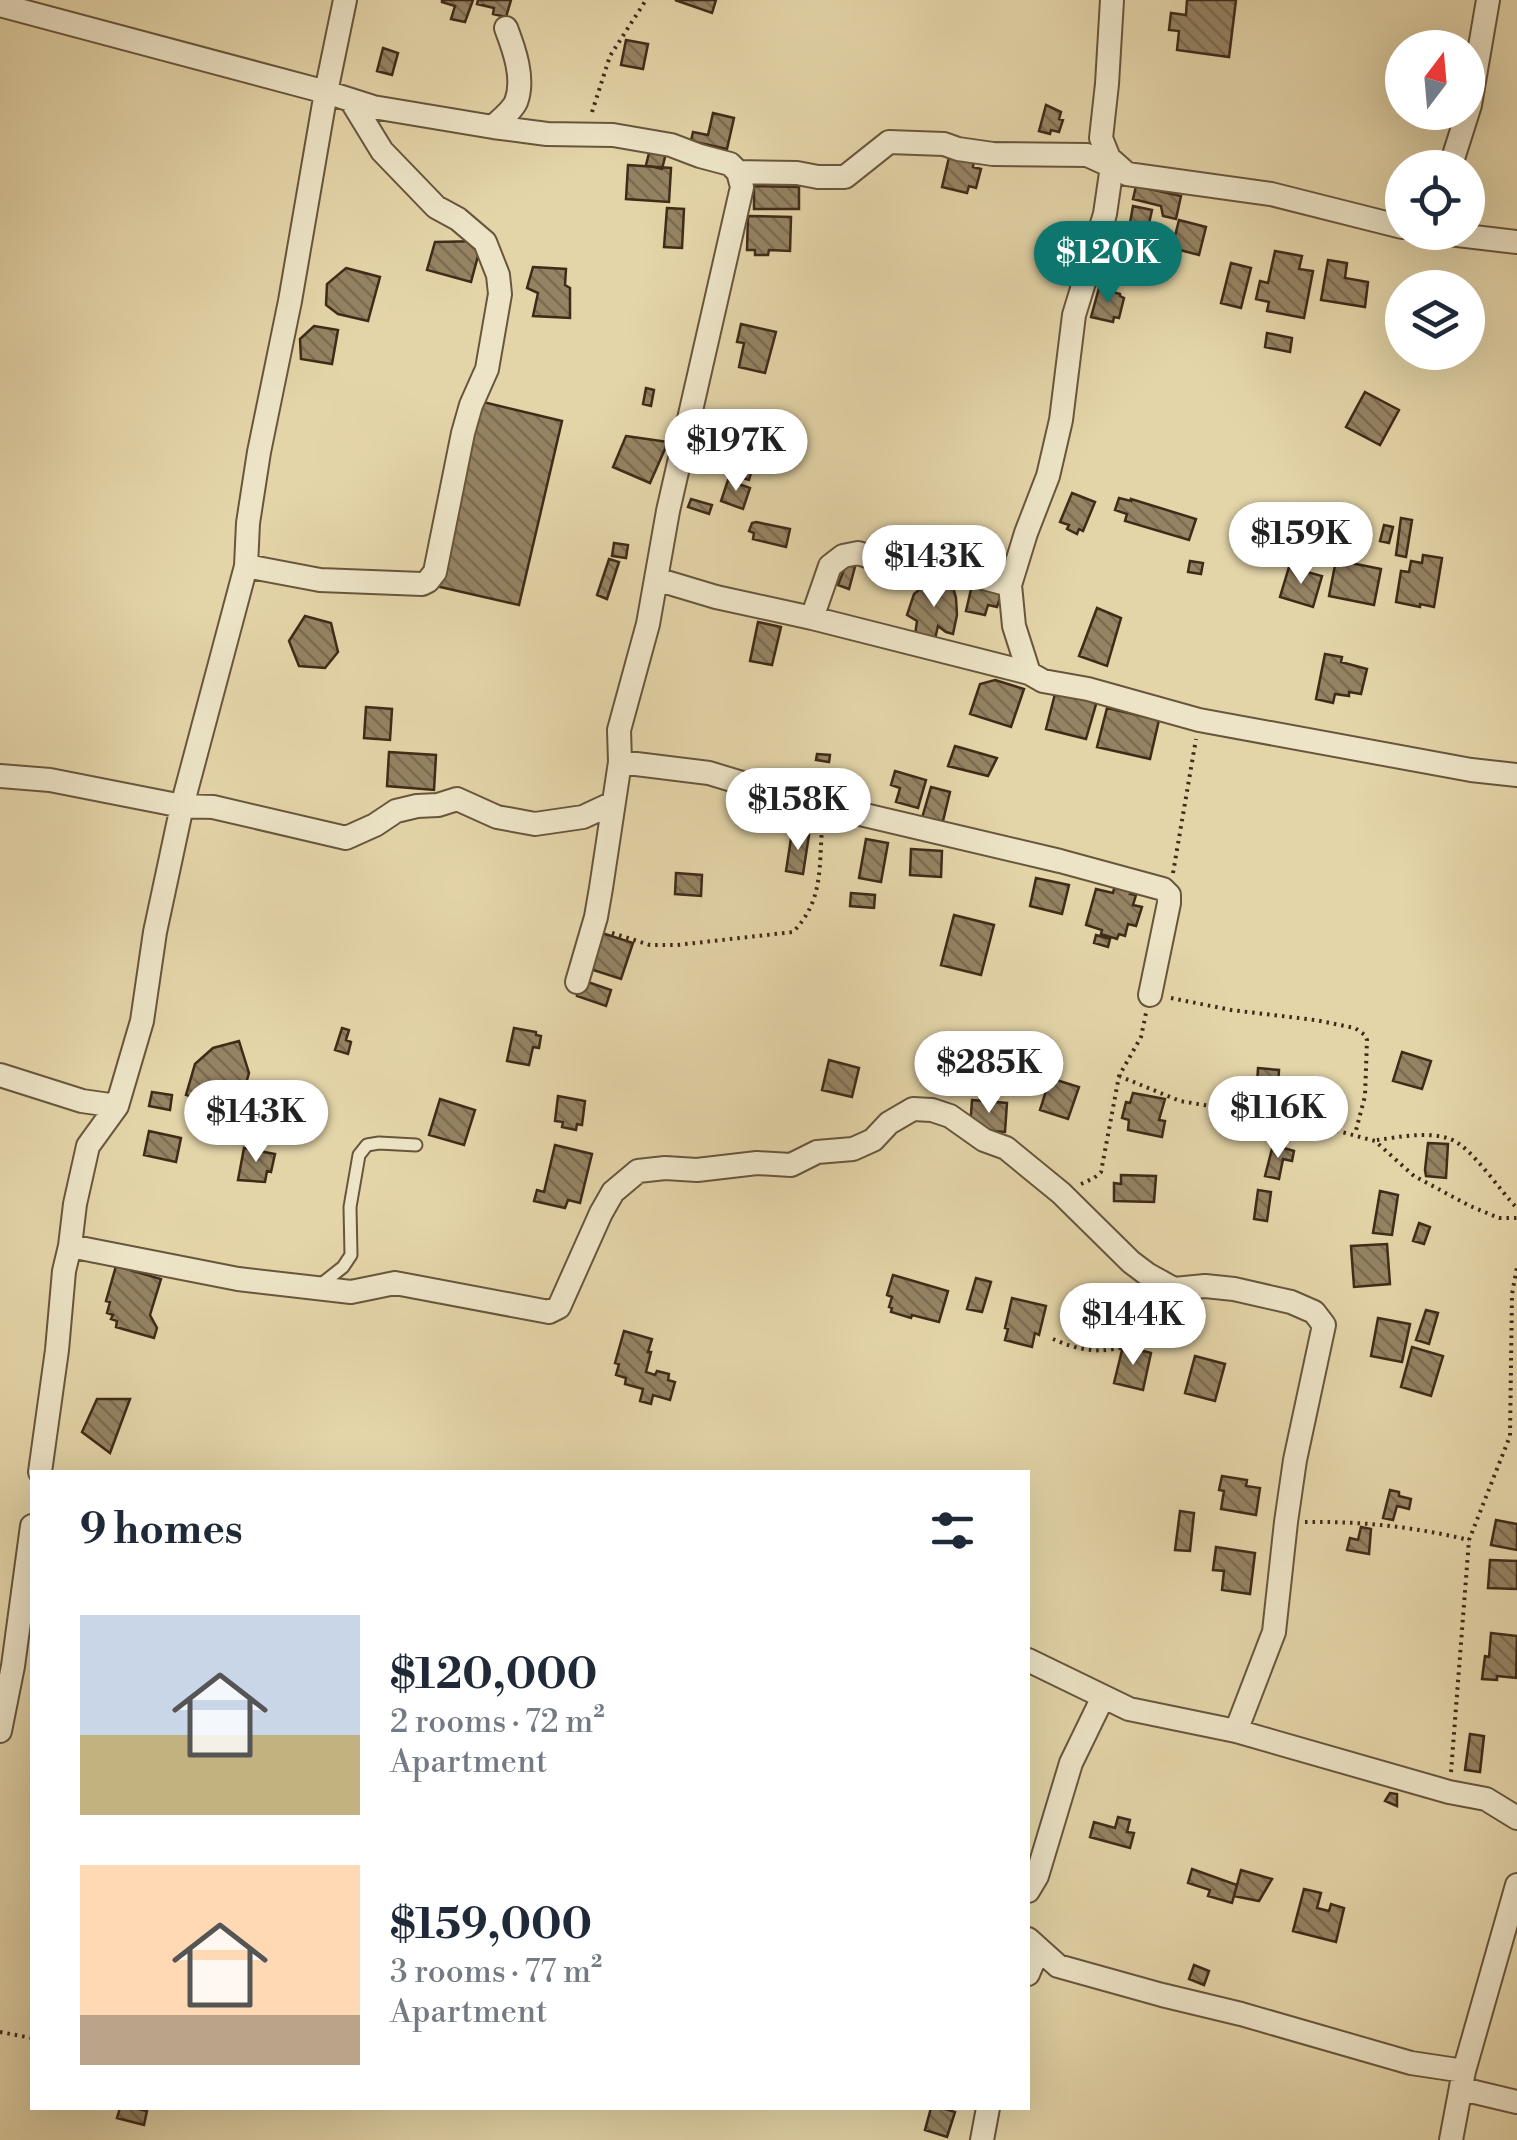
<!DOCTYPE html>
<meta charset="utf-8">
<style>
body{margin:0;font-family:"Libre Bodoni",serif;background:#f2f2f3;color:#1f2937;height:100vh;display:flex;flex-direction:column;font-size:38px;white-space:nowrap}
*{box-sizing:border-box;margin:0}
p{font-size:32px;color:#747a83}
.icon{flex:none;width:55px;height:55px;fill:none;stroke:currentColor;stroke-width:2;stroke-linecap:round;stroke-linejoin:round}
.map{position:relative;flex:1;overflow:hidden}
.side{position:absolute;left:30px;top:1470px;width:1000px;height:640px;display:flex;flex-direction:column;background:#fff;border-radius:0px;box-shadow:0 10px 40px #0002}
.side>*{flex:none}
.needle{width:65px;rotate:16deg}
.buttons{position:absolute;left:1385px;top:30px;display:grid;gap:20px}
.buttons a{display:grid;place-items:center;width:100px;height:100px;border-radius:50%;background:#fff;box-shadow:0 10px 40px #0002;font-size:50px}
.price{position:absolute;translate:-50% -85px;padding:0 22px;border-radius:35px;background:#fff;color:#222;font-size:32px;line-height:65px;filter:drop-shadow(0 2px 5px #0008)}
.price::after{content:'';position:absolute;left:50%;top:60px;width:30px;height:22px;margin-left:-15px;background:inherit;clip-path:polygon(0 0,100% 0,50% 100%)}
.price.active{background:#0f766e;color:#fff}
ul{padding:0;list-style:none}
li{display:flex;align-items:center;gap:30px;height:250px;padding:0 50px}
li span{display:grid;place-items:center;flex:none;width:280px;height:200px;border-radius:0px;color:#555}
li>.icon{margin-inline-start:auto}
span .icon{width:120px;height:120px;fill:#fffc;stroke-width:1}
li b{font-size:42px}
h2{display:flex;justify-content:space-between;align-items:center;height:120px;padding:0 50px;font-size:42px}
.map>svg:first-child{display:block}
.building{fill:url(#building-back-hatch);stroke:#3f2b18;stroke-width:2.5}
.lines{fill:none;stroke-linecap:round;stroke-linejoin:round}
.service-casing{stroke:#68563c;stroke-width:15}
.minor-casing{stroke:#68563c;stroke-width:26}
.path{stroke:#3f2b18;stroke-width:4;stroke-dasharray:2.5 5;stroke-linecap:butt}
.service{stroke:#ede4c7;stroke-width:11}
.minor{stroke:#ede4c7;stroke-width:22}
</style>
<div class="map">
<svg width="1517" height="2140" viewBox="0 0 1517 2140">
<defs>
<pattern id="building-back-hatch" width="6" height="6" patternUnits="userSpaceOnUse" patternTransform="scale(2.5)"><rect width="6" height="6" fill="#958363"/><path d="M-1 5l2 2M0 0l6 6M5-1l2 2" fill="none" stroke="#7b6b51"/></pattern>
</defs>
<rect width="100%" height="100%" fill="#e4d5a9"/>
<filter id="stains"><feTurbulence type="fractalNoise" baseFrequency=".002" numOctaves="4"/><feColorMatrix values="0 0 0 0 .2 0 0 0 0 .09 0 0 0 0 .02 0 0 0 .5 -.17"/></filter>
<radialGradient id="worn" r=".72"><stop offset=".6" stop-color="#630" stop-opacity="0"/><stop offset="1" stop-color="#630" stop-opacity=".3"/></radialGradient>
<!-- building -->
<path class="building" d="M442 0H473L465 22 451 19 455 6 442 2Z
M478 0H511L506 17 493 14 494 8 477 4Z
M675 0H716L712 13Z
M1187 0H1236L1229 57 1177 50 1179 31 1169 30 1171 13 1186 15Z
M626 40 648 44 643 69 621 65Z
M383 48 398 53 392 75 377 71Z
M1046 105 1061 112 1059 119 1063 120 1059 132 1051 130 1050 134 1039 131Z
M713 113 734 118 727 149 691 141 693 132 708 135Z
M651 145 667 149 662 169 646 165Z
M950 153 974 159 973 167 981 169 976 188 969 186 967 193 942 187Z
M628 165 671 168 669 202 626 199Z
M754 186 799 187V209H754Z
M1136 186 1181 196 1176 219 1163 216 1161 206 1133 199Z
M1133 206 1152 210 1147 233 1165 236 1163 249 1147 246 1145 238 1128 234Z
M667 208 684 209 682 248 664 247Z
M748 216 791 217 790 251 769 250 768 255H755V250H747Z
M1179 220 1206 227 1199 255 1172 248Z
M482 241 471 282 427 270 435 242Z
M1275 251 1302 256 1299 269 1313 271 1304 318 1267 311 1269 302 1256 299 1260 281 1268 283Z
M1328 260 1347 263 1345 278 1368 282 1365 307 1321 300Z
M1231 263 1251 268 1241 308 1221 303Z
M533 267 566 269 565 285 570 288V318L533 316 538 293 527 288Z
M346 268 380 277 368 321 338 314 326 305 327 284Z
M1099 288 1120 294V296L1124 298 1119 318 1114 317 1113 322 1091 317Z
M741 324 776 332 765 373 739 367 744 343 737 342Z
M314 326 338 330 332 364 301 359 300 339Z
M1267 333 1292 338 1290 352 1265 347Z
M646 388 654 390 651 406 643 404Z
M1365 392 1399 410 1380 445 1346 427Z
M479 401 562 421 519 605 436 586Z
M626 436 668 442 650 483 613 467Z
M732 461 753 466 749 480 729 474Z
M728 480 750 488 743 509 721 501Z
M1072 493 1095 502 1083 531 1079 529 1077 534 1067 529 1069 525 1060 522Z
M1119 498 1131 501V499L1196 519 1189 540 1125 521 1127 514 1115 510Z
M691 499 712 505 709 514 688 507Z
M1401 518 1412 520 1406 557 1396 555Z
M756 522 790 529 786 547 753 539 754 533 749 531 752 523Z
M1384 525 1393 527 1389 543 1380 541Z
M614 543 628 545 626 558 612 556Z
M1423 555 1442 558 1434 607 1420 604V607L1396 602 1401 571 1409 572 1411 561 1422 563Z
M609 559 619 562 607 599 597 595Z
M1336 560 1381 569 1374 605 1329 596Z
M1190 561 1203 563 1201 574 1188 572Z
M847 562 856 563 849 589 838 585Z
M1289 567 1322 576 1313 607 1280 597Z
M929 582 953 587 956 598 957 615 953 634 946 632 938 626 935 639 915 635 917 621 907 615 914 594Z
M972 585 1001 594 997 607 988 605 985 615 966 611Z
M1097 608 1121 618 1107 666 1079 656Z
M305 616 331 623 338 652 325 668 299 666 289 641Z
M758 622 781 627 772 665 750 661Z
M1325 654 1342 657 1341 662 1367 669 1361 694 1349 692V696L1335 694 1333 703 1316 699Z
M995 680 1024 689 1011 727 970 714 980 684Z
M1056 690 1097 701 1086 739 1046 729Z
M366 707 392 709 390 740 364 738Z
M1107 708 1159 720 1150 759 1097 747Z
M955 746 997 758 988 776 948 766Z
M389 752 436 755 434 790 387 786Z
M817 754 830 755 829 762 816 760Z
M895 771 926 780 918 808 896 802 900 788 891 785Z
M931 787 950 792 942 825 922 818Z
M792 832 809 835 803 874 786 871Z
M866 839 888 843 881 882 859 878Z
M911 849 942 851 941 877 910 875Z
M676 873 702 875 701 896 675 894Z
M1036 878 1069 885 1062 914 1030 906Z
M1115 885 1131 890 1130 894 1136 895 1133 905 1142 907 1136 926 1128 924 1125 936 1119 934 1117 939 1101 934 1102 930 1086 925 1096 889 1113 893Z
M851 893 875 895 874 908 850 906Z
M954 915 994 925 981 975 941 965Z
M602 933 633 943 621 979 590 969Z
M1096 935 1110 939 1108 947 1094 943Z
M582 980 611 990 606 1006 577 996Z
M342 1028 349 1030 346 1040 351 1042 348 1054 335 1050Z
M514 1028 536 1032V1035L541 1036 539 1048 533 1047 529 1065 507 1061Z
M239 1041 249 1073 238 1111 186 1095 195 1064 213 1048Z
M1402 1052 1431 1061 1422 1089 1393 1081Z
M829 1060 859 1068 852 1097 822 1090Z
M1258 1068 1279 1070 1277 1102 1256 1101Z
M1050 1078 1079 1087 1068 1119 1040 1110Z
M152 1092 172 1095 170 1110 149 1106Z
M1133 1093 1165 1099 1159 1120 1165 1121 1162 1137 1128 1130 1129 1120 1122 1118 1126 1102 1130 1103Z
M558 1096 585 1101 582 1125 577 1124 576 1130 562 1127 563 1122 555 1121Z
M440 1099 475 1110 464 1145 429 1135Z
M972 1100 1007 1103 1005 1132 970 1129Z
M1275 1117 1288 1118 1286 1139 1273 1138Z
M149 1131 181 1138 176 1162 144 1155Z
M1428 1143 1448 1144 1446 1178 1426 1176 1425 1170Z
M555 1145 592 1154 580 1203 568 1200 565 1208 534 1201 537 1190 544 1192Z
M1273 1145 1294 1151 1292 1161 1283 1159 1279 1179 1265 1176Z
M244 1148 275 1154 271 1172 267 1171 265 1182 238 1180Z
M1121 1175 1156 1176 1154 1202 1114 1201V1183L1121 1184Z
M1258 1190 1271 1192 1267 1221 1254 1219Z
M1380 1191 1398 1195 1392 1235 1373 1233Z
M1419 1223 1430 1227 1424 1244 1413 1241Z
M1387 1244 1390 1284 1354 1287 1351 1246Z
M116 1266 161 1279 150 1315 157 1328 154 1338 116 1327 117 1321 111 1319 113 1315 107 1313 110 1302 106 1301Z
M893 1275 948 1291 939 1322 912 1315 911 1318 891 1312 892 1308 889 1307 892 1297 887 1295Z
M976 1278 991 1282 982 1312 967 1309Z
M1012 1298 1046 1306 1039 1335 1035 1333 1032 1347 1005 1340 1008 1329 1005 1328Z
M1426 1310 1438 1313 1429 1344 1416 1340Z
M1378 1318 1410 1324 1402 1362 1371 1356Z
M624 1331 652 1339 648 1352H651L646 1372 655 1375 657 1371 669 1374 668 1380 675 1382 670 1400 653 1395 651 1404 640 1401 643 1389 625 1384 626 1378 616 1375 619 1364 615 1363Z
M1123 1346 1151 1353 1143 1390 1114 1383Z
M1412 1347 1443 1356 1431 1396 1401 1387Z
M1195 1356 1225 1364 1215 1401 1185 1393Z
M97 1399H130L110 1453 82 1432Z
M1222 1476 1247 1480 1246 1486 1260 1488 1256 1515 1221 1509 1224 1491 1219 1490Z
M1390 1490 1399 1492V1496L1411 1499 1409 1509 1397 1506 1393 1520 1383 1518Z
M1180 1511 1194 1513 1190 1551 1175 1550Z
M1496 1520 1517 1524V1550L1491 1545Z
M1361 1527 1371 1529 1369 1554 1347 1550 1350 1538 1358 1540Z
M1216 1547 1255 1553 1250 1594 1222 1590 1224 1571 1213 1570Z
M1490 1560 1517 1561V1589L1488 1588Z
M1491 1633 1517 1636 1516 1678 1497 1676V1680L1482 1679 1485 1656 1489 1657Z
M1470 1734 1484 1736 1480 1772 1465 1770Z
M1390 1793 1397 1794V1806L1385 1801Z
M1118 1817 1130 1820 1127 1832 1134 1833 1130 1848 1090 1837 1094 1822 1115 1828Z
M1192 1869 1237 1885 1232 1903 1208 1896 1210 1890 1188 1883Z
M1241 1870 1272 1879 1259 1901 1234 1896Z
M1304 1889 1321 1893 1317 1908 1329 1911 1331 1904 1344 1908 1336 1942 1293 1931Z
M1194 1965 1209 1971 1204 1985 1189 1979Z
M120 2108H133L147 2111 144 2125 117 2118Z
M931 2108H942L955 2112 947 2137 925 2130Z"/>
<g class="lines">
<defs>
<path id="service" d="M319 1286 343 1267 351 1255 350 1207 359 1155 367 1145 379 1143 416 1145"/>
<path id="minor" d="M1112 0 1107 84 1101 138 1109 158 1127 174 1271 194 1402 227
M0 5 326 92 373 107 493 127 547 134 613 135 671 145 700 156 730 164 738 172 742 187 668 511 648 624 619 730 620 762 601 888 596 917 577 982
M493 127C500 120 512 111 516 102 525 79 514 49 506 28
M1450 168 1470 105 1488 0
M738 172 797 173 818 177H845L889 142 944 144 958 149 993 154 1087 155 1118 169
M1432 232 1517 242
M246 566 320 580 422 584 428 581 435 572 463 433 471 405 487 369 500 294 498 275 485 242 458 219 436 207 382 151 352 102
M656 579 716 597 812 618 1029 673 1043 681 1088 689 1199 720 1471 770 1517 775
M812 618 830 566 843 556 858 553 908 569 965 573 1010 585
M1029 673 1014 626 1010 585 1026 533 1048 476 1061 420 1074 315 1105 214 1112 166
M620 762 709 773 788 797 1060 861 1163 889 1169 895V903L1150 995
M0 776 50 780 182 806 213 807 346 838 375 825 396 811 417 806 438 805 457 799 497 817 535 824 583 817 613 803
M0 1075 82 1101 117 1106
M70 1246 238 1279 351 1292 395 1283 549 1312 559 1307 601 1213 613 1192 638 1171 665 1168 697 1170 757 1163 791 1165 817 1152 853 1149 873 1140 889 1123 913 1109 932 1110 950 1116 984 1140 1006 1148 1061 1193 1131 1262 1147 1274 1174 1289 1205 1286 1234 1289 1291 1302 1314 1312 1324 1325 1295 1460 1286 1522 1274 1632 1236 1731
M40 1472 57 1350 64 1271 70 1246 75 1204 88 1146 117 1106 142 1021 155 932 182 806 246 566 248 523 259 452 290 301 326 92 345 0
M1028 1660 1129 1709 1236 1731 1449 1792 1486 1799 1517 1818
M0 1731 13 1666 32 1526
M1028 1891 1037 1876 1071 1763 1103 1697
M1028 1939 1058 1966 1162 1995 1241 2014 1411 2063 1464 2071
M1028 1974 1038 1950
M1462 2089 1517 2102
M982 2140 988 2108
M1451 2140 1464 2071 1517 1885"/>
</defs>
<!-- service casing -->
<use href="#service" class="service-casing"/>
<!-- minor casing -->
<use href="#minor" class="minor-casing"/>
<!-- path -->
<path class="path" d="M592 112 610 56 646 0
M1173 873 1196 739
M612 933 650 945H677L793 932C823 901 819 869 822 828
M1171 998 1231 1010 1315 1020 1355 1028 1365 1035 1367 1040 1365 1096 1355 1134
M1119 1076 1180 1101 1301 1121 1375 1141 1414 1176 1470 1206 1499 1218H1517
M1377 1140C1399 1137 1428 1131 1450 1139 1471 1146 1500 1191 1517 1208
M1081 1184 1094 1178 1101 1172 1119 1076 1141 1037 1146 1013
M1053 1339C1064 1344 1078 1349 1091 1350 1113 1353 1173 1338 1186 1320L1181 1307
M1305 1522C1361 1521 1415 1527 1469 1540
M1451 1772 1469 1540 1510 1436 1512 1294 1517 1267
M0 2032 32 2038"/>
<!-- service -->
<use href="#service" class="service"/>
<!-- minor -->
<use href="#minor" class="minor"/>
</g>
<rect width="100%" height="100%" filter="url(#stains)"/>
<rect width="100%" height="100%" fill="url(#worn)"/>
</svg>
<div class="buttons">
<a><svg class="needle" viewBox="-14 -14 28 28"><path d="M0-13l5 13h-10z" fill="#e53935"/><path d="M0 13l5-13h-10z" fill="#747a83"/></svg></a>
<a><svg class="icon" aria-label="locate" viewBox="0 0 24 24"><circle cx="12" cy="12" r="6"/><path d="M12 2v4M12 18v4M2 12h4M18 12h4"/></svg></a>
<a><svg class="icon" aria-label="layers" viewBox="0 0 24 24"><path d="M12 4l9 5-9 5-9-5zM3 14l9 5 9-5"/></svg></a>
</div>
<b class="price active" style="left:1108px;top:306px">$120K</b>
<b class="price" style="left:736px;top:494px">$197K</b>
<b class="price" style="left:1301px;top:587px">$159K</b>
<b class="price" style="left:934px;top:610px">$143K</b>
<b class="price" style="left:798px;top:853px">$158K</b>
<b class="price" style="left:989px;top:1116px">$285K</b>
<b class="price" style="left:1278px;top:1161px">$116K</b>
<b class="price" style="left:256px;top:1165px">$143K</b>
<b class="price" style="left:1133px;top:1368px">$144K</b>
<section class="side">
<h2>9 homes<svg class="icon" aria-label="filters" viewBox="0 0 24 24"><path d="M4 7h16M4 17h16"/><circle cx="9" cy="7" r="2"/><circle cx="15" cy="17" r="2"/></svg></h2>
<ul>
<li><span style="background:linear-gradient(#c9d6e8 60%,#c2b280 0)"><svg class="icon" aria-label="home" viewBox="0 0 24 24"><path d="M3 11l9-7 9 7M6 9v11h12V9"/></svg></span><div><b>$120,000</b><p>2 rooms · 72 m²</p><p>Apartment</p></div></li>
<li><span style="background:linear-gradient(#ffd9b3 75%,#b9a48a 0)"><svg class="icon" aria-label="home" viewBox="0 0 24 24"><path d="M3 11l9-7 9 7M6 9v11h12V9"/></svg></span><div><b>$159,000</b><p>3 rooms · 77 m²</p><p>Apartment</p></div></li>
</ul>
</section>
</div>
